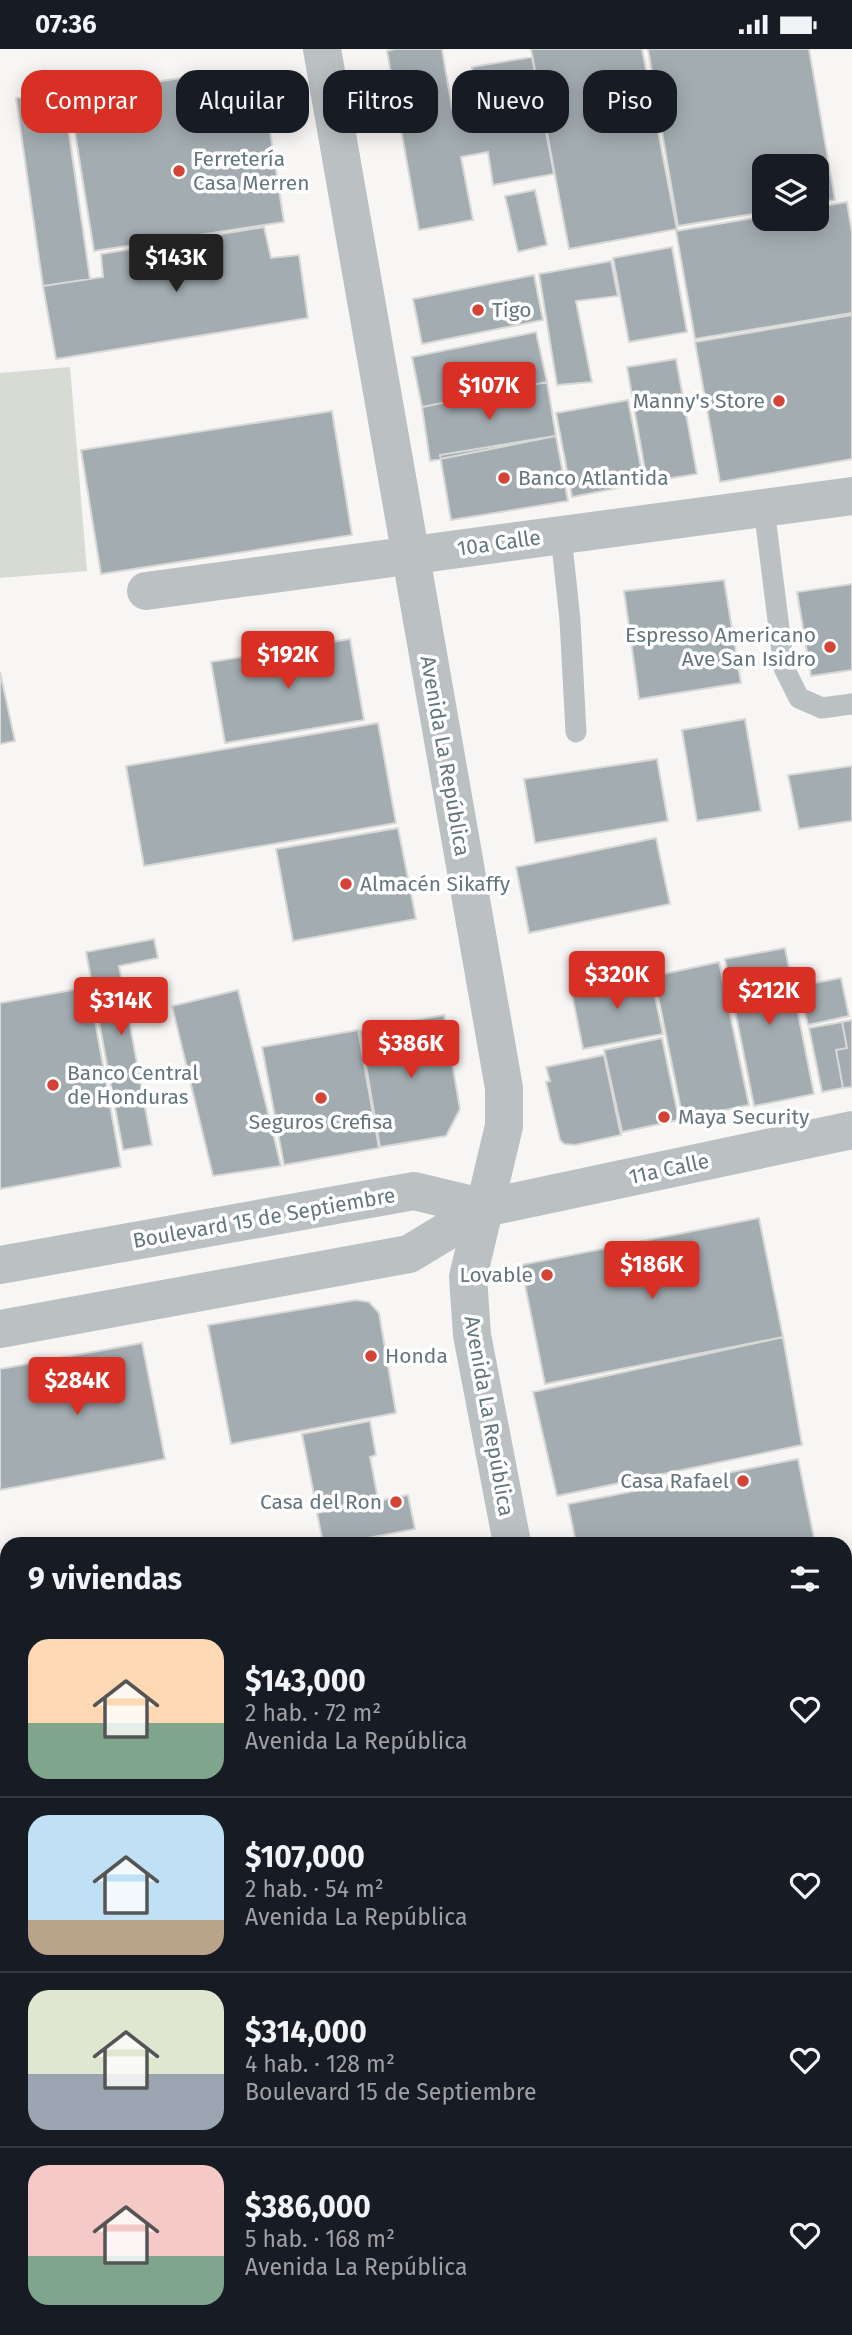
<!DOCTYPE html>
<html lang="es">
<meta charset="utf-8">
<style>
body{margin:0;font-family:"Fira Sans",sans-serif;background:#20242c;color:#f1f3f6;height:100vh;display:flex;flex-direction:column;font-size:26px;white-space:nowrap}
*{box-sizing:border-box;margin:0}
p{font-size:23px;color:#9ea1a6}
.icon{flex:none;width:38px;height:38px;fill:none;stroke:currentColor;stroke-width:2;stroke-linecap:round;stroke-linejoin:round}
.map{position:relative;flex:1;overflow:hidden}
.details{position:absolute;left:0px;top:1488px;width:852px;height:800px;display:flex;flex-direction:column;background:#171b24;border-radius:21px 21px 0 0;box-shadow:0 4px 18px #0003}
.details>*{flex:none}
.top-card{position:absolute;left:21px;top:21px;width:810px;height:63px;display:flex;gap:14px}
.fabs{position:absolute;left:752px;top:105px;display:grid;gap:14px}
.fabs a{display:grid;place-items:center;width:77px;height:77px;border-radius:14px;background:#171b24;box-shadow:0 4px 18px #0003;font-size:35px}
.price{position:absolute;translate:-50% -60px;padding:0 16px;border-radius:7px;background:#d93025;color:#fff;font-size:23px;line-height:46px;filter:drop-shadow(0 2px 4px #0008)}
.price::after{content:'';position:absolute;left:50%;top:42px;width:21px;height:16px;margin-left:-10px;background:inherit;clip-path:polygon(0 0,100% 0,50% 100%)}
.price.selected{background:#222;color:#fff}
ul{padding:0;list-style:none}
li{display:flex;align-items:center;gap:21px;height:175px;padding:0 28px}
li+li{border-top:2px solid #363941}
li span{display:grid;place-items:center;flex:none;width:196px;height:140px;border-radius:21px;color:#555}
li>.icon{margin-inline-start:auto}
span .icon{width:84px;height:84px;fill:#fffc;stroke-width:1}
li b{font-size:30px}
h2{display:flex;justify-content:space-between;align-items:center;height:84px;padding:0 28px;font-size:30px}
.tag{padding:0 24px;border-radius:21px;background:#171b24;box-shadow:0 4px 18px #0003;font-size:24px;line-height:63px}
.tag.selected{background:#d93025;color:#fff}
.status{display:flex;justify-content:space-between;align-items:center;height:49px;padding:0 35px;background:#171b24;direction:ltr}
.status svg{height:19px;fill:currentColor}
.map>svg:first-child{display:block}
.green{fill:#d7dbd4}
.building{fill:#a3adb1;stroke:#d8d8d7;stroke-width:2}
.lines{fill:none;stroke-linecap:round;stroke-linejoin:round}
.service{stroke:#bbc1c3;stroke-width:21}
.minor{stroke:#bbc1c3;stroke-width:38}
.tertiary{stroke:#bbc1c3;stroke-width:38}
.poi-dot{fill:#d54336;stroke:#fff;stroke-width:2.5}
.labels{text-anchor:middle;stroke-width:7;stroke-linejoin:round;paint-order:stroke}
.poi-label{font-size:21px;fill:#64767d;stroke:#fff;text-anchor:start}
.street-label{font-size:21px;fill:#64767d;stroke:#fff}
</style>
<div class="status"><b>07:36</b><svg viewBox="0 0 49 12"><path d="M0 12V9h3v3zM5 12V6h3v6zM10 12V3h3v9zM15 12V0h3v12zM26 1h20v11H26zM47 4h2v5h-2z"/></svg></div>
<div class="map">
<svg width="852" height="2286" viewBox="0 0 852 2286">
<rect width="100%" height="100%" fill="#f7f6f4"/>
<!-- green -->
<path class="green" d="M70 318 87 522 0 529V324Z"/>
<!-- building -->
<path class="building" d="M395 0H442L452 59 478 54 472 18 532 8 554 125 493 136 488 103 461 108 473 171 419 181 387 2Z
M531 0H642L677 180 569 200Z
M648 0H809L835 151 817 154V117H765V163L678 177Z
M215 24 217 38 254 32 260 71 268 69 284 173 94 202 68 40 112 33 113 39Z
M63 43 90 230 43 237 16 49Z
M535 141 547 196 518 203 505 147Z
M847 153 852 184V264L695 290 676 182 765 167V170H817V158Z
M264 178 271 209 299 206 308 269 56 310 43 237 103 228 101 205Z
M672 198 687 283 629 293 613 209Z
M611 212 618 247 576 252 592 333 557 336 539 225Z
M534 226 543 271 422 295 413 250Z
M852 266V410L720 433 695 293Z
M536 283 547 333 422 358 412 308Z
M676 310 697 425 647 433 627 318Z
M547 333 556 387 430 412 422 358Z
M628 351 644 434 572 448 556 364Z
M332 362 352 486 101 525 81 401Z
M556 387 568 452 451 471 440 406Z
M724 531 741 634 639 650 624 542Z
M852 535V621L811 627 797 543Z
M350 590 364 671 225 694 211 613Z
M0 623 15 692 0 695Z
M745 670 761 762 697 772 682 681Z
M378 674 396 774 144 817 126 717Z
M657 710 668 772 535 794 524 730Z
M852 717V772L799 780 788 726Z
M398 779 416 870 293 892 276 800Z
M656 789 670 855 529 884 516 818Z
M154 890 158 909 119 917 152 1096 123 1101 86 903Z
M785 899 814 1045 754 1057 725 910Z
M719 913 749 1056 683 1070 654 927Z
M650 924 663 985 583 1000 571 940Z
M841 929 849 967 808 976 799 937Z
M89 938 121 1118 0 1140V954Z
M238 941 281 1117 213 1127 172 957Z
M444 966 460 1060 446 1087 380 1098 360 982Z
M852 971V1038L843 1039 836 1001 847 999 842 973Z
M842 973 847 999 836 1001 843 1039 822 1043 809 979Z
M358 981 379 1099 284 1116 262 998Z
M662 989 679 1071 622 1083 604 1001Z
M604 1006 621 1086 575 1096 564 1095 560 1091 546 1033 550 1032 546 1018Z
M759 1169 783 1288 545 1335 521 1216Z
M356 1251 369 1253 379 1264 396 1364 231 1395 208 1276Z
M783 1288 802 1396 557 1447 533 1343Z
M142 1294 165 1410 0 1441V1320Z
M370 1372 376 1406 370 1408 378 1450 317 1461 302 1385Z
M798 1410 815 1494H576L568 1455Z
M408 1446 415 1480 342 1494H323L317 1464Z
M852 1581V1642L845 1603V1582Z
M7 1682V1735L0 1736V1683Z
M7 1741V1822L0 1824V1743Z
M852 1911V1953L847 1954 845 1912Z
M156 2280H176L178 2286H120Z
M269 2280H316L318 2286H251V2283Z
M340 2280H386L387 2286H341Z
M736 2280H801L802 2286H738Z"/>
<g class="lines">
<!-- service -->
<path class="service" d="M764 459 784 619 799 649 822 659 852 655
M561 486 570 571 576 683
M0 1614 7 1613"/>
<!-- minor -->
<path class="minor" d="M322 0 504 1039V1077L468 1228 472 1286 512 1494
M146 542 852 447
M845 1676 852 1675
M845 1736 852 1735
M0 1851 7 1849
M0 1907 7 1906
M0 2042 7 2078
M46 2280 47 2286
M656 2280 657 2286"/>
<!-- tertiary -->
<path class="tertiary" d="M0 1216 414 1142 485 1159
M0 1280 409 1205 485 1159 852 1081"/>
</g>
<!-- markers -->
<g class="poi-dot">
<circle cx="179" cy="122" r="7"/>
<circle cx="478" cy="261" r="7"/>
<circle cx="779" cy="352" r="7"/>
<circle cx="504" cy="429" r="7"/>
<circle cx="830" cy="598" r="7"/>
<circle cx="346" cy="835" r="7"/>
<circle cx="53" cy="1036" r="7"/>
<circle cx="321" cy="1049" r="7"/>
<circle cx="664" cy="1068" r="7"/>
<circle cx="547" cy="1226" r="7"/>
<circle cx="371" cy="1307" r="7"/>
<circle cx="743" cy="1432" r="7"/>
<circle cx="396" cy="1453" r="7"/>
</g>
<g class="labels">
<!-- poi labels -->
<g class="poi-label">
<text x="193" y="117">Ferretería<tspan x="193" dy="24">Casa Merren</tspan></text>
<text x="492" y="268">Tigo</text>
<text x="765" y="359" text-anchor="end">Manny's Store</text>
<text x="518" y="436">Banco Atlantida</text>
<text x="816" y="593" text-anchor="end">Espresso Americano<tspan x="816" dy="24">Ave San Isidro</tspan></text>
<text x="360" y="842">Almacén Sikaffy</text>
<text x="67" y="1031">Banco Central<tspan x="67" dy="24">de Honduras</tspan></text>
<text x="678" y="1075">Maya Security</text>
<text x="321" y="1080" text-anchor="middle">Seguros Crefisa</text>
<text x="533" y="1233" text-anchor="end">Lovable</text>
<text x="385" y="1314">Honda</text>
<text x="729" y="1439" text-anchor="end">Casa Rafael</text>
<text x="382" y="1460" text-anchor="end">Casa del Ron</text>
</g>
<!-- street labels -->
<g class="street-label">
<text transform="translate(499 494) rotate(-8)" y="7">10a Calle</text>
<text transform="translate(445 707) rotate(80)" y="7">Avenida La República</text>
<text transform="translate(669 1120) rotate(-12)" y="7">11a Calle</text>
<text transform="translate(264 1169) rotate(-10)" y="7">Boulevard 15 de Septiembre</text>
<text transform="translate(489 1367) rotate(80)" y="7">Avenida La República</text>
</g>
</g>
</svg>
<div class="fabs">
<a><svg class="icon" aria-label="layers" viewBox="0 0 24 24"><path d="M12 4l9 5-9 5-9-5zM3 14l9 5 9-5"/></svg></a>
</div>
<b class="price selected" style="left:176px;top:245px">$143K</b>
<b class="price" style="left:489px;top:373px">$107K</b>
<b class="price" style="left:288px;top:642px">$192K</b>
<b class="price" style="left:617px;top:962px">$320K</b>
<b class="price" style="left:769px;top:978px">$212K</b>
<b class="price" style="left:121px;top:988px">$314K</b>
<b class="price" style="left:411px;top:1031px">$386K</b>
<b class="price" style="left:652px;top:1252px">$186K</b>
<b class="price" style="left:77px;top:1368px">$284K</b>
<div class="top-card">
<a class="tag selected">Comprar</a>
<a class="tag">Alquilar</a>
<a class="tag">Filtros</a>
<a class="tag">Nuevo</a>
<a class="tag">Piso</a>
</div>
<section class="details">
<h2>9 viviendas<svg class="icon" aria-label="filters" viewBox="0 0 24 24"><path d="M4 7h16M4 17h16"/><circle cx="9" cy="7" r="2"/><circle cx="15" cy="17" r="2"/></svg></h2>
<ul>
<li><span style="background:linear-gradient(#ffd9b3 60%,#7fa58c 0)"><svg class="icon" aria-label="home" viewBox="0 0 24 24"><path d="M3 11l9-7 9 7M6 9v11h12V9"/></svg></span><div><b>$143,000</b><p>2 hab. · 72 m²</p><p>Avenida La República</p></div><svg class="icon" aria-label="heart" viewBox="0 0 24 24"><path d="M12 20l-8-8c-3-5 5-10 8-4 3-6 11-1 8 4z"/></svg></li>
<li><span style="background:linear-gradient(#bfe0f5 75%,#b9a48a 0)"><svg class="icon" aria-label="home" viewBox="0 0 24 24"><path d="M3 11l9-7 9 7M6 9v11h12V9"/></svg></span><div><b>$107,000</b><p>2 hab. · 54 m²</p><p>Avenida La República</p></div><svg class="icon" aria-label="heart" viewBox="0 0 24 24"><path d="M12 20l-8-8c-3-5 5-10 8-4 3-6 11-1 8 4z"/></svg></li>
<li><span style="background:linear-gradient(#dfe7d0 60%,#9aa5b1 0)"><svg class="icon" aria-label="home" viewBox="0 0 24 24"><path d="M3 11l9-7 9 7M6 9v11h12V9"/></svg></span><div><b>$314,000</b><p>4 hab. · 128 m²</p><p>Boulevard 15 de Septiembre</p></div><svg class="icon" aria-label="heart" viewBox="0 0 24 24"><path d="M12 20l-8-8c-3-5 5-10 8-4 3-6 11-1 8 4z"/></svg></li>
<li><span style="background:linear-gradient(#f6c9c9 65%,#7fa58c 0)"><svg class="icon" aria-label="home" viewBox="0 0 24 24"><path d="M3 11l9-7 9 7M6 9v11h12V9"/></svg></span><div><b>$386,000</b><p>5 hab. · 168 m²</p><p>Avenida La República</p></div><svg class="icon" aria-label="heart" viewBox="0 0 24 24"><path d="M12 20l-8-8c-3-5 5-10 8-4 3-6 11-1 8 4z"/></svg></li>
</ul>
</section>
</div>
